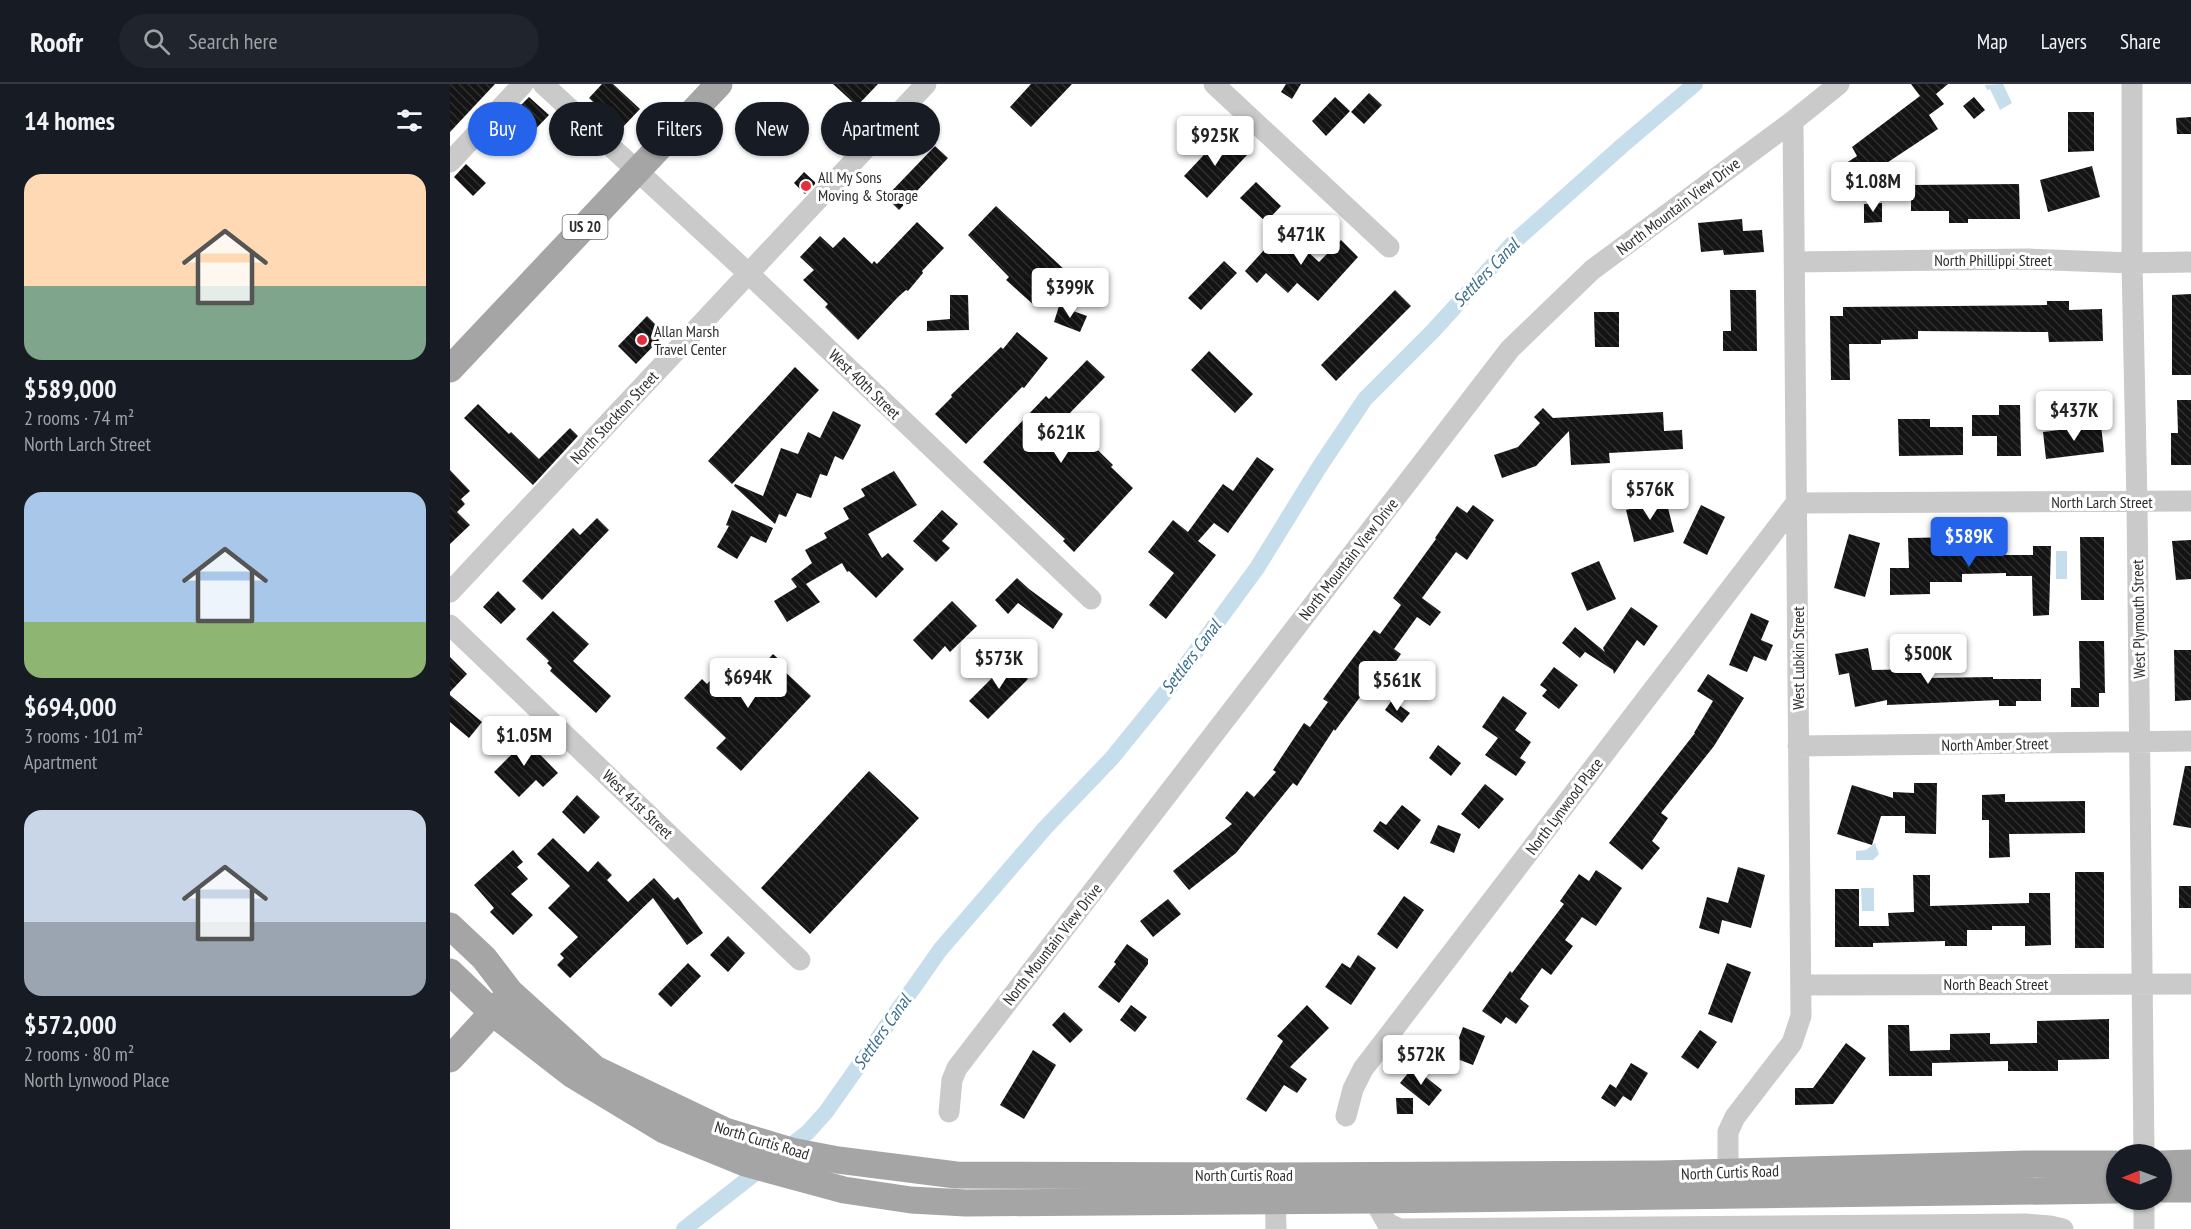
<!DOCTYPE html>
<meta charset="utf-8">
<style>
body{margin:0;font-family:"PT Sans Narrow",sans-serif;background:#20242c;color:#f1f3f6;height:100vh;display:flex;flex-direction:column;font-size:22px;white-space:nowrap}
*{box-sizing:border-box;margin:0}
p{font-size:20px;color:#9ea1a6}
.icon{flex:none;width:33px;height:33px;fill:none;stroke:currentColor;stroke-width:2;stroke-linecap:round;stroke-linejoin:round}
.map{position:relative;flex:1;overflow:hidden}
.panel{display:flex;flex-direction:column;background:#171b24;width:450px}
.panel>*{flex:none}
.guide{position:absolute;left:18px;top:18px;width:570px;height:54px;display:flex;gap:12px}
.needle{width:39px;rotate:269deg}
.tools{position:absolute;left:1656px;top:1060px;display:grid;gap:12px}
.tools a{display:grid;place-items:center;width:66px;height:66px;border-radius:50%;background:#171b24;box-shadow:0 2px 4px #0004;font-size:30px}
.price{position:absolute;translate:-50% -51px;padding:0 14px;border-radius:6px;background:#fff;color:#222;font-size:20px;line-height:39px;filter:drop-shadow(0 2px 3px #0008)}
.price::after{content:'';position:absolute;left:50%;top:36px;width:18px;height:14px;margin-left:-9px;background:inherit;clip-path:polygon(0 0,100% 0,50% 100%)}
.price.current{background:#2563eb;color:#fff}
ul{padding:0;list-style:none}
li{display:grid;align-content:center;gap:12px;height:318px;padding:0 24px}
li span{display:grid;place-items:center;height:186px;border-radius:18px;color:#555}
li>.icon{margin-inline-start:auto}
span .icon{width:108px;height:108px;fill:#fffc;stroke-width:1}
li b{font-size:26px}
h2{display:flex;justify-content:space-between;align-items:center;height:72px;padding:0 24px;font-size:26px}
.tag{padding:0 21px;border-radius:27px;background:#171b24;box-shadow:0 2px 4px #0004;font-size:21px;line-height:54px}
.tag.current{background:#2563eb;color:#fff}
header{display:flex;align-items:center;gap:36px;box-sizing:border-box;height:84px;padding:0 30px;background:#171b24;border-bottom:2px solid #363941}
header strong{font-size:28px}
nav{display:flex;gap:33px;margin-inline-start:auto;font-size:21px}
.search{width:420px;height:54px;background:#20242c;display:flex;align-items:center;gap:15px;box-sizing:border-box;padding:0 21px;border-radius:33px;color:#9ea1a6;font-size:22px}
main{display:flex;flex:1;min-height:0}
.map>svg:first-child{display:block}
.water{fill:#c6ddeb}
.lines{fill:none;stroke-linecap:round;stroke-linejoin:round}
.canal{stroke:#c6ddeb;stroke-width:16}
.building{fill:url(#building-back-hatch)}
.minor{stroke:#cacaca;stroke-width:21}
.major{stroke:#a5a5a5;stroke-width:27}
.poi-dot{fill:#e52e3d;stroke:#fff;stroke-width:2}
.labels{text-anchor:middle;stroke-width:6;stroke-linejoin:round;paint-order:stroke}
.shield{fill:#fff;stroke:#6c6c6c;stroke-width:1.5}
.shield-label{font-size:15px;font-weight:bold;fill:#2d2d2d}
.poi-label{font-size:16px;fill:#2d2d2d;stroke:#fff;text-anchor:start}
.street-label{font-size:16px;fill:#2d2d2d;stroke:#fff}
.water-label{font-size:18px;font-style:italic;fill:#3b6f8e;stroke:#fff}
</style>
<header>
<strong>Roofr</strong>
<div class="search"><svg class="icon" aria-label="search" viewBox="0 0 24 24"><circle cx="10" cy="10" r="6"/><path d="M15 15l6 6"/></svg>Search here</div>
<nav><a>Map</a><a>Layers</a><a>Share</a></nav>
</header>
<main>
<section class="panel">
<h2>14 homes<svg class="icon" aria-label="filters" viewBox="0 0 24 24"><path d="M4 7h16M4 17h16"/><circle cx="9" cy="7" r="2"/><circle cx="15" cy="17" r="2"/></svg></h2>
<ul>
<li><span style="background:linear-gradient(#ffd9b3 60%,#7fa58c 0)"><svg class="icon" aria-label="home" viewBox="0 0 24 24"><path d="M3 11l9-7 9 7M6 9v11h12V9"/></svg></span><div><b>$589,000</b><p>2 rooms · 74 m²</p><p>North Larch Street</p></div></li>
<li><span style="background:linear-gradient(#a9c7e8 70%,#8fb573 0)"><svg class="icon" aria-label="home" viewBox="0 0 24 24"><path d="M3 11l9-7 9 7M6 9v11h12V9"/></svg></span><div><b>$694,000</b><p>3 rooms · 101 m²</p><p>Apartment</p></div></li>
<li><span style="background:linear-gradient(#c9d6e8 60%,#9aa5b1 0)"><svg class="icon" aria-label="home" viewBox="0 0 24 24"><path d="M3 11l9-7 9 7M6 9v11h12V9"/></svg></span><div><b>$572,000</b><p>2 rooms · 80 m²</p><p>North Lynwood Place</p></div></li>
</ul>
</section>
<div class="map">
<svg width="1741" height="1145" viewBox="0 0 1741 1145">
<defs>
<pattern id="building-back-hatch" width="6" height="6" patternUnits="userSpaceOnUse" patternTransform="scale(1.5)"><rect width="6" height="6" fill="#141414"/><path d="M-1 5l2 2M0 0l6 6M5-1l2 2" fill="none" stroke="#2e2e2e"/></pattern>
</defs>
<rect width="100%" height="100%" fill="#fff"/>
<!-- water -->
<path class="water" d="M1553 0 1562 19 1550 26 1540 5 1537 6 1535 1Z
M1606 467H1617V495H1606Z
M1425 759 1429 770 1423 776H1406V767L1416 766Z
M1411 804H1424V827H1412Z"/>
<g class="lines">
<!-- canal -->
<path class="canal" d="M234 1145 358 1048 376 1028 490 866 595 744 662 674 722 600 807 484 870 382 915 315 983 247 1064 158 1173 61 1245 0"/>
</g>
<!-- building -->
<path class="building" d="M0 0H45L0 48Z
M152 0H163L190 25 171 45 139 14Z
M383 0H428L407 22Z
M581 0H622L581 43 560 23Z
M836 0H851L842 15 831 8Z
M1461 0H1498L1486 10 1494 20 1479 31 1488 45 1408 98 1412 105 1402 113 1384 87 1407 72 1402 63 1470 12Z
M919 9 932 21 914 40 901 28Z
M79 13 99 31 76 55 56 36Z
M885 13 900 27 876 52 862 37Z
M1524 13 1535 26 1524 35 1513 22Z
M1618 28H1644V67L1618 68Z
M1741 33V50H1727L1726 34Z
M767 57 775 65 783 57 797 71 757 114 734 92Z
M485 62 498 74 449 126 436 113Z
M16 80 36 99 23 112 4 93Z
M1642 82 1650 113 1598 128 1590 96Z
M354 88 366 99 355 110 344 99Z
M806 98 831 122 816 138 790 114Z
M1569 100 1570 135H1518V139H1499V127H1461V101Z
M1432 119V138L1414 139V120Z
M546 122 617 188 585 222 556 196 559 193 518 151Z
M1292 135 1293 147 1312 146 1314 168 1274 171 1273 166 1251 168 1248 139Z
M467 138 494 164 472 187 473 189 458 207 456 206 448 213 408 256 375 223 378 220 353 196 364 186 350 173 370 152 383 164 394 153 422 180 424 177 427 180Z
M833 145 869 178 891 156 908 173 868 217 847 199 838 209 816 189 807 199 795 187Z
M774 177 787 189 751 226 738 214Z
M945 206 961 222 886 297 871 281Z
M1280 206H1306L1307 267H1273V247H1281Z
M1741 210V291H1722V211Z
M500 211H518L519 246 477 247V237L500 235Z
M1597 217H1619V226L1652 225 1653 257 1599 258 1598 248 1468 247V255L1431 256V260H1399L1400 296H1381L1380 232H1393V223L1597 221Z
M609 222 637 232 630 248 604 238Z
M1144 228H1169V263H1145Z
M197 232 215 250 186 280 168 262Z
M567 248 598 274 574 304 572 303 516 360 485 330 502 313 501 311 551 263 553 265Z
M759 267 803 310 785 329 741 286Z
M637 276 655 293 615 334 663 381 661 383 683 404 624 468 613 457 615 455 533 378 596 312 599 315Z
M345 283 369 306 282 400 258 377Z
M1727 316H1741V381H1721V349H1728Z
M28 320 59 350 61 348 89 375 120 344 128 352 83 401 14 334Z
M1549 321H1570L1571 372H1547V352H1522V331H1549Z
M1093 324 1103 334 1213 328 1214 347 1232 346 1233 365 1159 369 1160 379 1121 381 1119 347 1086 382 1052 394 1044 371 1068 363 1090 339 1084 333Z
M383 327 411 341 401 361 393 376 385 372 377 392 370 390 361 414 347 409 336 433 329 430 325 440 284 402 285 400 313 412 331 364 348 370 358 348 370 354Z
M1448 335H1480V343H1513V371L1449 372Z
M1651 341 1654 368 1596 375 1593 348Z
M807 373 824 385 778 449 764 439 748 457 766 471 716 535 699 521 724 489 698 468 723 436 738 448 773 400 783 407Z
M0 386 20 407 11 415 15 420 7 428 20 441 0 460Z
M444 387 467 421 418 450 432 474 438 469 454 485 426 514 399 487 397 488 392 479 356 500 370 518 337 538 324 517 347 503 341 495 362 479 355 466 377 454 374 449 399 435 393 424 415 412 411 405Z
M1216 416 1224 448 1184 458 1176 426Z
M1023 421 1044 436 1017 476 1006 468 972 514 991 528 980 542 967 533 944 565 951 570 939 587 933 582 885 647 884 645 847 702 843 699 786 769 739 806 723 787 782 740 775 734 797 707 804 713 826 688 823 686 854 639 860 643 878 618 873 615 897 582 924 546 930 550 951 521 943 514 986 455 985 454 1007 422 1017 429Z
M1251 421 1275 433 1257 471 1233 459Z
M282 426 323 444 316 459 301 452 287 475 267 463 279 442 276 441Z
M492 426 508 440 492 457 500 464 486 478 463 457Z
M147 434 159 446 92 516 72 497 123 444 130 451Z
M1399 450 1430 459 1415 513 1384 504Z
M1510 453 1511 467 1543 466V471H1583V462H1601L1599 531 1583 532 1582 492H1556V489L1512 490V498H1480V510L1440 511V484H1459L1458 454Z
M1630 453H1654V516H1631Z
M1741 456V495L1726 496 1722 457Z
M1149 477 1166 515 1137 527 1121 489Z
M567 494 579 505 613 530 603 545 568 519 558 530 545 516Z
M48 507 66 525 51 540 33 523Z
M502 517 527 542 500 568 495 562 482 576 463 556Z
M1181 523 1208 542 1194 562 1187 556 1164 590 1163 586 1135 568 1130 574 1112 559 1125 543 1155 568 1153 564Z
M103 527 139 560 123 577 161 612 146 629 100 587 102 584 97 579 99 577 76 555Z
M1301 529 1319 537 1311 556 1323 561 1316 577 1304 572 1297 588 1279 581Z
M1629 557H1654L1655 609H1649V623H1621V604H1630Z
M1418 564 1422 586 1475 585V594L1543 593V595H1591V617H1566V622H1549V616L1437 621V616L1405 623 1399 589 1389 591 1385 570Z
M1724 566H1741V616L1725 617Z
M323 570 335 581 332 585 361 612 291 687 266 664 276 654 234 614 252 595 257 600 272 584 292 603Z
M0 573 17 590 0 608Z
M560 576 578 595 538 635 519 617Z
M1104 583 1128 601 1109 625 1092 612 1097 606 1090 601Z
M1258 590 1294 614 1264 662 1211 729 1218 734 1202 757 1210 764 1192 786 1159 759 1245 649H1244L1263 617 1247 607Z
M0 611 32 638 19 654 0 638Z
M1053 612 1077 629 1065 646 1081 658 1070 674 1076 678 1066 692 1035 671 1048 654 1032 643Z
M942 616 960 629 952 639 935 626Z
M70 650 108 689 93 703 86 696 69 713 44 688 61 671 55 664Z
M988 661 1011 679 1001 692 979 674Z
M1735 682H1741V744L1723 741Z
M419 687 469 734 360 850 311 804Z
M1464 699H1487L1486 750 1455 749V732H1431L1422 761 1387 750 1402 701 1443 714V708L1464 709Z
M1035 700 1054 715 1029 745 1011 730Z
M1555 710V718L1635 717V749L1559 750 1560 773 1539 774V736H1532V711Z
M127 711 150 733 134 750 112 728Z
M952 721 971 736 948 766 923 747 930 737 936 741Z
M988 741 1011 750 1004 769 980 759Z
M103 754 138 788 148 777 162 791 157 796 178 818 204 794 224 816 228 813 253 849 237 861 203 814 120 894 107 881 114 874 110 870 128 853 98 824 120 802 87 770Z
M63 766 73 778 67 783 78 795 61 810 83 831 63 851 40 828 44 824 24 801Z
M1288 783 1315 791 1301 844 1272 836 1269 850 1249 844 1257 813 1278 819Z
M1146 786 1172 804 1146 842 1132 833 1115 856 1123 862 1101 891 1092 884 1070 915 1079 922 1066 940 1056 933 1051 940 1032 927 1060 887 1062 889 1114 820 1110 817 1129 790 1139 797Z
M1625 788H1654V864H1625Z
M1463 791H1480V822L1579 819V809H1600L1601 861 1575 862V842H1542V846H1517V862H1495V857L1423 859V863H1385V805H1409V842H1439L1438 829 1464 828Z
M1729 802H1741V824H1729Z
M954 812 974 826 947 865 927 850Z
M718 815 731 830 703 853 690 837Z
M278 852 295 869 278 888 260 871Z
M677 860 698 875V880L669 919 648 903 666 880 664 878Z
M908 871 926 884 901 921 875 903 892 879 900 884Z
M238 879 251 892 221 923 208 910Z
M1277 879 1301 888 1282 939 1258 930Z
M681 921 697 933 685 948 670 936Z
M857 921 879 944 840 983 857 995 847 1009 834 1001 816 1028 796 1015 833 957 827 952Z
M614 928 633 946 620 959 602 941Z
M1659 935V975L1608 976V987H1558V977L1482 979V992H1439L1438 941H1459L1460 967 1500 966V950L1540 949V960L1587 959V937Z
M1013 943 1035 952 1023 981 1002 973Z
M1250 946 1267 958 1248 985 1231 973Z
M1396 959 1416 974 1383 1020 1345 1021V1004H1363Z
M583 966 606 981 574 1035 550 1021Z
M1181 979 1198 989 1181 1017 1173 1012 1165 1023 1151 1014 1160 1000 1166 1004Z
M963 983 992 1006 979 1022 950 999Z
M946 1014H963V1030H947Z"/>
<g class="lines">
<!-- minor -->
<path class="minor" d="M93 0 299 190 641 515
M764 0 939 163
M1682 0V179L1687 419 1694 1071
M0 78 73 0
M1344 178 1578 175 1682 179 1741 178
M1346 419 1741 417
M0 508 476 0
M0 541 350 876
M1348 662 1741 657
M1351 901 1741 900
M499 1028 502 996 507 984 1060 265 1142 186 1343 37 1389 0
M896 1032 903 1005 913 985 1346 419
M1278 1088V1048L1285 1033 1342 959 1351 932 1343 37
M825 1101 826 1145
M924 1116 937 1139 950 1145 1575 1140 1600 1142 1613 1145
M1694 1116V1145"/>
<!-- major -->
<path class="major" d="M0 285 269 0
M0 842 34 874 60 908 145 985 275 1047 341 1067 388 1076 506 1091 825 1092 1210 1090 1577 1080H1666
M0 888 43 929 123 991 214 1046 295 1079 394 1106 461 1116 516 1119 924 1116 1666 1106
M0 975 54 916
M1712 1080 1741 1079
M1712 1105H1741"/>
</g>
<!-- markers -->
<g class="poi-dot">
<circle cx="356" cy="102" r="6"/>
<circle cx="192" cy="256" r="6"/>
</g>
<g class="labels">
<!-- shield labels -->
<rect class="shield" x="112.5" y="131" width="45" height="24" rx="4.5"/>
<g class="shield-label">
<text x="135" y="148">US 20</text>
</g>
<!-- poi labels -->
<g class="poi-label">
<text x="368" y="99">All My Sons<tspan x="368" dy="18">Moving &amp; Storage</tspan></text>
<text x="204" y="253">Allan Marsh<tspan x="204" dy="18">Travel Center</tspan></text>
</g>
<!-- street labels -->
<g class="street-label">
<text transform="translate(1228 122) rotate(-37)" y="6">North Mountain View Drive</text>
<text x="1543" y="182">North Phillippi Street</text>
<text transform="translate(415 300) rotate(44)" y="6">West 40th Street</text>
<text transform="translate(164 333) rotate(-47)" y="6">North Stockton Street</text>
<text x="1652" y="424">North Larch Street</text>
<text transform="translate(898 475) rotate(-52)" y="6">North Mountain View Drive</text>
<text transform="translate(1688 535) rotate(-91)" y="6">West Plymouth Street</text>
<text transform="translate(1348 574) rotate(-90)" y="6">West Lubkin Street</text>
<text transform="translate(1545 660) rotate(-1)" y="6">North Amber Street</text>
<text transform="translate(188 720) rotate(44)" y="6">West 41st Street</text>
<text transform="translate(1114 722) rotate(-53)" y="6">North Lynwood Place</text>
<text transform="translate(602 860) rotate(-52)" y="6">North Mountain View Drive</text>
<text x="1546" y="906">North Beach Street</text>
<text transform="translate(312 1056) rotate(17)" y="6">North Curtis Road</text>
<text transform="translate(1280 1088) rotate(-2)" y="6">North Curtis Road</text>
<text x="794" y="1097">North Curtis Road</text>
</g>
<!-- water labels -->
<g class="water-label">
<text transform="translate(1036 189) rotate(-46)" y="6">Settlers Canal</text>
<text transform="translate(741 573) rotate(-53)" y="6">Settlers Canal</text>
<text transform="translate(432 948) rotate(-55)" y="6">Settlers Canal</text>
</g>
</g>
</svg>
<div class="tools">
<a><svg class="needle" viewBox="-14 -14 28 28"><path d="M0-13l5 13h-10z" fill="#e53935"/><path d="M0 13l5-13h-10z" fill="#9ea1a6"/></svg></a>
</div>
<b class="price" style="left:765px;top:83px">$925K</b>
<b class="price" style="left:1423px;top:129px">$1.08M</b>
<b class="price" style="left:851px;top:182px">$471K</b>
<b class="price" style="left:620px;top:235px">$399K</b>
<b class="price" style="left:1624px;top:358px">$437K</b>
<b class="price" style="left:611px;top:380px">$621K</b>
<b class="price" style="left:1200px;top:437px">$576K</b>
<b class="price current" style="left:1519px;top:484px">$589K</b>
<b class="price" style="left:1478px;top:601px">$500K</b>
<b class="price" style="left:549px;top:606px">$573K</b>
<b class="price" style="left:298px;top:625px">$694K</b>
<b class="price" style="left:947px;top:628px">$561K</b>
<b class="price" style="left:74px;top:683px">$1.05M</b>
<b class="price" style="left:971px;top:1002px">$572K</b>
<div class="guide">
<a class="tag current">Buy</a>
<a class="tag">Rent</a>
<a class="tag">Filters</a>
<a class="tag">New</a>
<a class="tag">Apartment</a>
</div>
</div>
</main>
